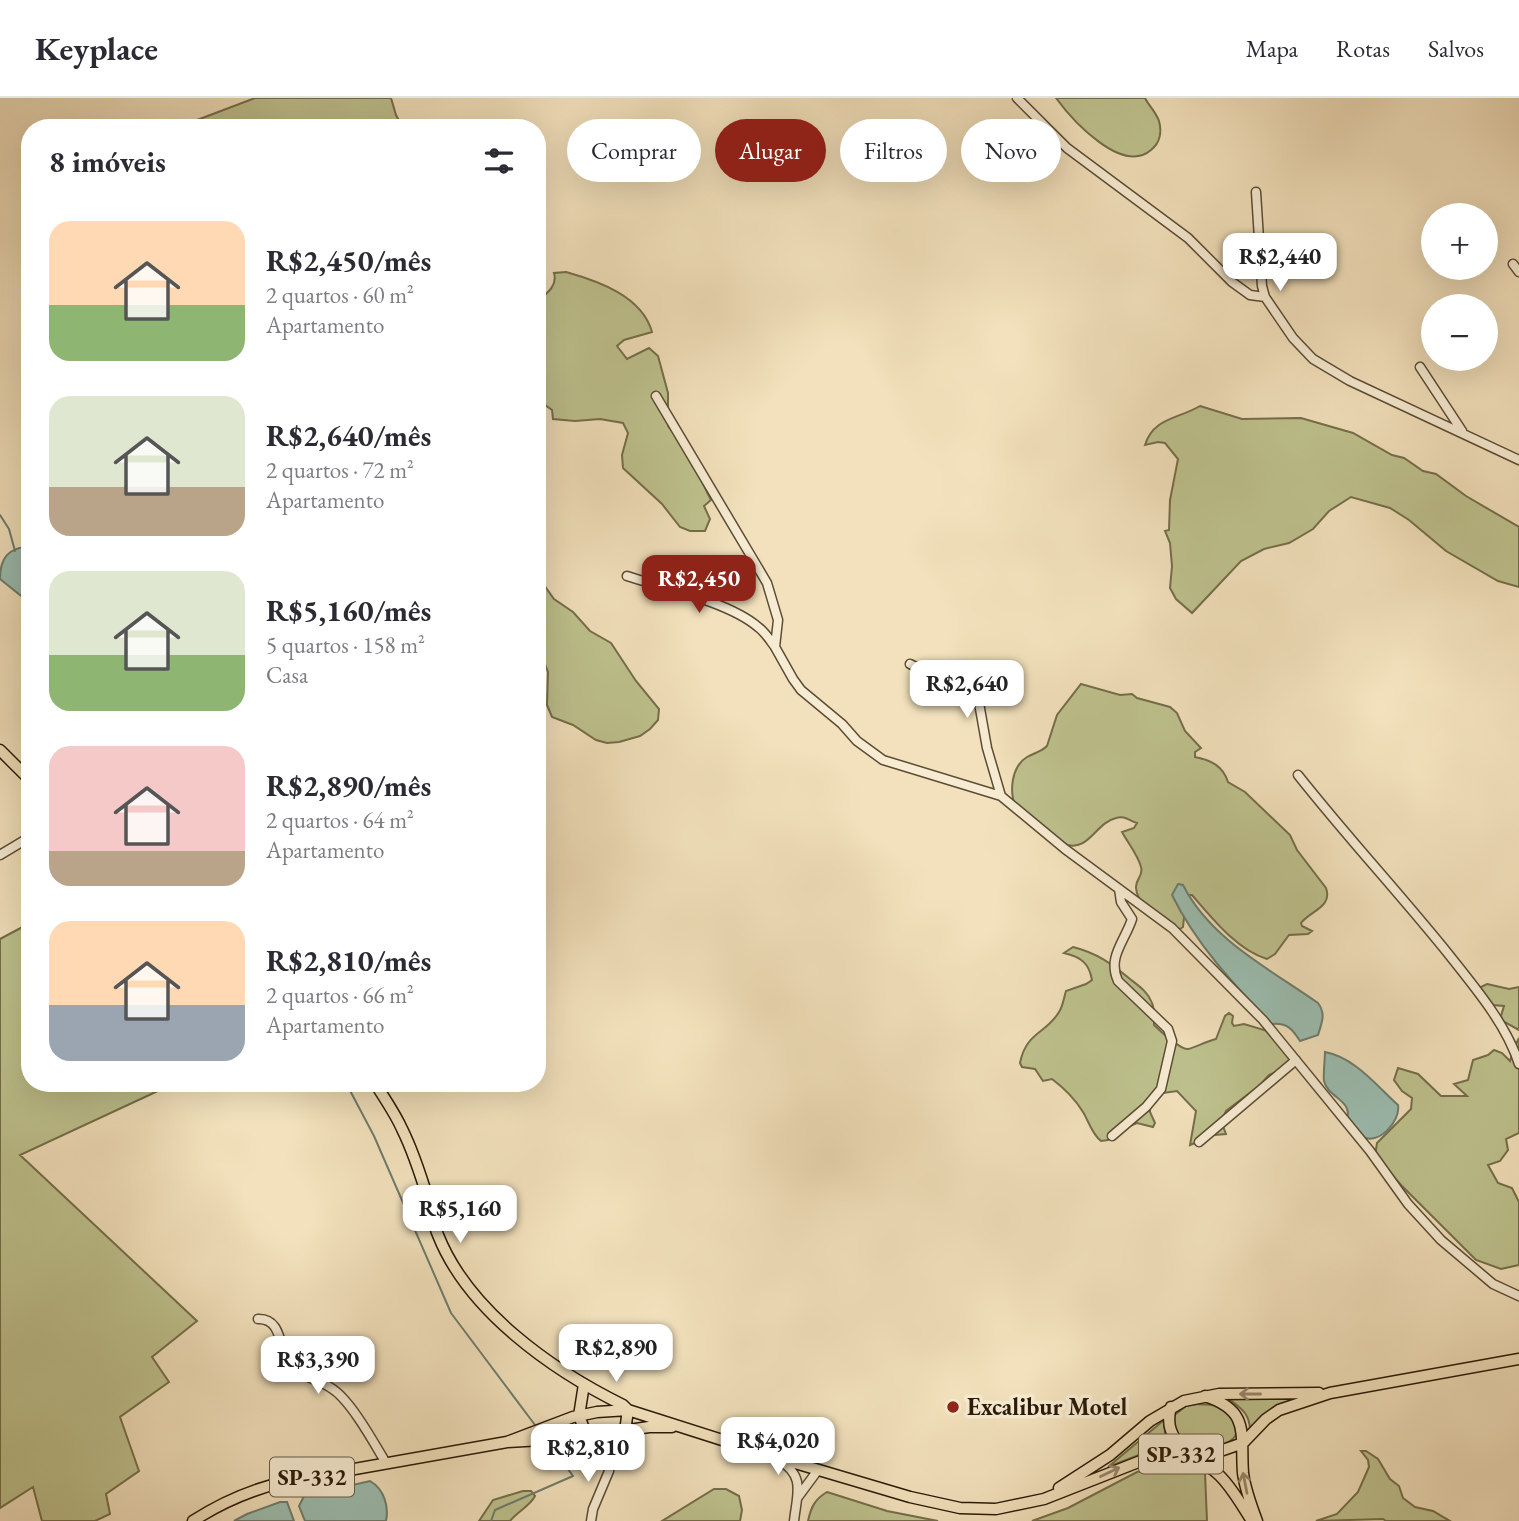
<!DOCTYPE html>
<html lang="pt">
<meta charset="utf-8">
<style>
body{margin:0;font-family:"EB Garamond",serif;background:#f7f7f7;color:#2b2b33;height:100vh;display:flex;flex-direction:column;font-size:26px;white-space:nowrap}
*{box-sizing:border-box;margin:0}
p{font-size:23px;color:#7c7c81}
.icon{flex:none;width:38px;height:38px;fill:none;stroke:currentColor;stroke-width:2;stroke-linecap:round;stroke-linejoin:round}
.map{position:relative;flex:1;overflow:hidden}
.side{position:absolute;left:21px;top:21px;width:525px;height:973px;display:flex;flex-direction:column;background:#fff;border-radius:28px;box-shadow:0 7px 28px #0002}
.side>*{flex:none}
.banner{position:absolute;left:567px;top:21px;width:665px;height:63px;display:flex;gap:14px}
.fabs{position:absolute;left:1421px;top:105px;display:grid;gap:14px}
.fabs a{display:grid;place-items:center;width:77px;height:77px;border-radius:50%;background:#fff;box-shadow:0 7px 28px #0002;font-size:35px}
.price{position:absolute;translate:-50% -60px;padding:0 16px;border-radius:14px;background:#fff;color:#222;font-size:23px;line-height:46px;filter:drop-shadow(0 2px 4px #0008)}
.price::after{content:'';position:absolute;left:50%;top:42px;width:21px;height:16px;margin-left:-10px;background:inherit;clip-path:polygon(0 0,100% 0,50% 100%)}
.price.on{background:#8f2418;color:#fff}
ul{padding:0;list-style:none}
li{display:flex;align-items:center;gap:21px;height:175px;padding:0 28px}
li span{display:grid;place-items:center;flex:none;width:196px;height:140px;border-radius:21px;color:#555}
li>.icon{margin-inline-start:auto}
span .icon{width:84px;height:84px;fill:#fffc;stroke-width:1}
li b{font-size:30px}
h2{display:flex;justify-content:space-between;align-items:center;height:84px;padding:0 28px;font-size:30px}
.pill{padding:0 24px;border-radius:32px;background:#fff;box-shadow:0 7px 28px #0002;font-size:24px;line-height:63px}
.pill.on{background:#8f2418;color:#fff}
header{display:flex;align-items:center;gap:42px;box-sizing:border-box;height:98px;padding:0 35px;background:#fff;border-bottom:2px solid #e1e1e2}
header strong{font-size:33px}
nav{display:flex;gap:38px;margin-inline-start:auto;font-size:24px}
.map>svg:first-child{display:block}
.green{fill:#bec28e;stroke:#746e4a;stroke-width:2}
.water{fill:#9bbeb1;stroke:#6e7c6d;stroke-width:2}
.lines{fill:none;stroke-linecap:round;stroke-linejoin:round}
.stream{stroke:#6e7c6d;stroke-width:2}
.minor-casing{stroke:#5c4c34;stroke-width:11}
.major-casing{stroke:#2a1a07;stroke-width:13}
.minor{stroke:#f7ecd3;stroke-width:8}
.major{stroke:#f2e1bc;stroke-width:10}
.oneway{stroke:#98876b}
.poi-dot{fill:#8f2418;stroke:#f7ecd3;stroke-width:2.5}
.labels{text-anchor:middle;stroke-width:7;stroke-linejoin:round;paint-order:stroke}
.shield{fill:#f7ecd3;stroke:#685944;stroke-width:2}
.shield-label{font-size:23px;font-weight:bold;fill:#2a1a07}
.poi-label{font-size:24px;font-weight:bold;fill:#2a1a07;stroke:#f7ecd3;text-anchor:start}
</style>
<header>
<strong>Keyplace</strong>
<nav><a>Mapa</a><a>Rotas</a><a>Salvos</a></nav>
</header>
<div class="map">
<svg width="1519" height="1423" viewBox="0 0 1519 1423">
<rect width="100%" height="100%" fill="#f2e1bc"/>
<filter id="stains"><feTurbulence type="fractalNoise" baseFrequency=".00286" numOctaves="4"/><feColorMatrix values="0 0 0 0 .2 0 0 0 0 .09 0 0 0 0 .02 0 0 0 .5 -.17"/></filter>
<radialGradient id="worn" r=".72"><stop offset=".6" stop-color="#630" stop-opacity="0"/><stop offset="1" stop-color="#630" stop-opacity=".3"/></radialGradient>
<!-- green -->
<path class="green" d="M255 0H391L396 17 403 30C388 30 354 21 343 30H176Z
M1056 0H1145C1149 8 1156 14 1159 23 1162 34 1160 45 1151 52 1122 77 1072 22 1056 0Z
M566 174C598 183 642 198 652 234L624 242 617 248 627 261 649 250 658 258 668 295V328L685 349 711 402 704 408 710 421 705 433H690L680 429 662 406 623 370 622 357 628 335 623 325 600 321 575 323 553 321 552 312 537 301V204C546 196 558 188 554 175Z
M1200 308 1242 321 1301 320 1353 335 1392 357 1404 360 1423 373 1436 376 1466 398 1519 429V489L1498 483 1446 453 1409 422 1390 410 1351 399 1329 413 1313 431 1289 445 1264 451 1241 463 1192 515 1176 501 1170 490 1172 468 1170 445 1165 433 1169 432 1170 402 1178 361 1165 345 1158 344 1145 347C1153 320 1178 321 1200 308Z
M537 477 554 501 573 514 590 533 611 545 636 583 659 611 658 622 650 631 640 638 619 644 607 645 596 642 573 627 552 619 547 607 548 574 537 546Z
M1081 586 1120 597 1132 596 1137 600 1170 609 1177 615 1185 633 1201 650 1195 654V659C1211 662 1223 668 1228 684L1245 694 1290 737 1297 752 1326 790C1333 809 1310 813 1301 825L1302 828 1312 833 1308 836 1289 837 1275 856 1267 861C1237 852 1212 820 1192 797H1189L1186 800 1183 829 1180 831 1175 830C1162 821 1137 808 1136 790 1135 781 1144 778 1141 769 1138 757 1128 745 1122 734L1134 730 1137 725C1130 723 1124 717 1116 720 1095 725 1089 755 1064 746L1016 710C1009 694 1011 669 1027 659 1034 655 1041 654 1047 648L1057 617Z
M30 825V985H175L20 1057 197 1223 152 1259 169 1284 120 1319 139 1373 106 1396 110 1416 95 1423H42L33 1389 0 1410V841Z
M1073 849C1097 855 1112 866 1130 881 1139 888 1148 894 1152 905 1155 912 1154 920 1154 927 1160 933 1181 952 1188 951 1194 950 1207 943 1216 941L1225 918 1229 915 1233 918 1232 925 1234 928 1244 926 1271 934 1293 963 1285 970 1269 977 1259 988 1226 1013 1221 1023 1226 1036 1214 1037 1190 1047 1196 1013 1177 993 1163 995 1150 1002V1014L1155 1025 1153 1029 1137 1025 1115 1034 1108 1042 1101 1043C1092 1036 1089 1024 1083 1014 1075 1001 1064 990 1052 981L1043 983 1035 971 1022 969 1020 965C1026 934 1046 936 1059 914 1063 908 1064 899 1066 893L1086 886 1092 882C1089 865 1081 859 1064 855Z
M1487 886 1509 891 1519 889V932L1503 923 1501 918 1504 908 1492 907 1480 896 1481 889Z
M1519 940V1035L1506 1041 1508 1052 1500 1063 1488 1067 1498 1085 1512 1090 1519 1104V1167L1501 1171 1476 1162 1401 1087 1375 1058 1377 1045 1411 1011 1412 1000 1402 993 1394 982 1398 970 1418 976 1441 998H1467L1454 986 1468 982 1473 962 1488 957 1494 952 1502 955 1510 963 1514 950Z
M1229 1301H1299L1250 1333C1250 1316 1242 1311 1229 1301Z
M1198 1306C1203 1307 1210 1306 1215 1307 1228 1311 1247 1332 1230 1343 1215 1353 1186 1351 1175 1334 1172 1330 1173 1324 1172 1319L1186 1308Z
M1164 1322 1165 1335 1174 1351 1144 1355 1108 1369Z
M1361 1353H1366L1378 1361 1390 1381 1399 1388 1403 1400 1415 1409 1433 1413 1450 1423H1386L1383 1421 1316 1423 1337 1416 1358 1394 1369 1369 1368 1362Z
M1178 1366 1205 1375 1207 1423H1032L1068 1410 1137 1374Z
M714 1391H726L739 1398 742 1412 740 1423H662Z
M523 1393H531L535 1398C530 1408 517 1414 510 1423H479L493 1402Z
M827 1394 887 1413 938 1423H808C811 1409 815 1401 827 1394Z"/>
<!-- water -->
<path class="water" d="M30 448V502L25 501 0 481C0 460 8 450 30 448Z
M1178 786 1183 787C1211 842 1270 871 1318 905 1326 916 1322 924 1318 937L1300 943C1293 932 1287 924 1272 926 1234 887 1196 846 1172 797Z
M1325 954C1354 959 1377 988 1398 1007 1401 1023 1378 1049 1361 1038 1356 1035 1351 1026 1347 1021 1353 1002 1328 1000 1324 983 1323 980 1325 959 1325 954Z
M370 1383C384 1391 389 1408 386 1423H305L299 1408 304 1398Z
M280 1404H287L294 1423H234L247 1416Z"/>
<g class="lines">
<!-- stream -->
<path class="stream" d="M0 417 9 431 15 453
M346 985 374 1038 451 1215 535 1327
M491 1423 495 1412 573 1378 550 1347"/>
<defs>
<path id="minor" d="M1017 0 1067 50 1188 140 1232 184 1250 197 1265 199
M1256 94 1262 188 1265 199 1293 240 1313 261 1350 283 1519 362
M1513 166 1519 174
M1420 269 1462 333
M656 298 767 485 778 522 775 549 793 581 801 592 842 626 857 643 883 662 1001 698 1065 751 1172 830 1263 922 1370 1053 1408 1106 1441 1142 1493 1186 1519 1198
M627 478C664 490 729 504 758 529 765 534 770 542 775 549
M910 566 976 599 979 605 987 650 1001 698
M1298 677C1347 739 1401 797 1450 858 1476 891 1506 926 1519 966
M0 757 30 739
M1112 1038 1146 1009 1161 991 1172 943 1168 931 1118 883C1107 859 1125 843 1132 821L1121 804 1119 791
M1199 1044 1296 962
M258 1221C285 1220 278 1257 292 1271 297 1276 322 1283 331 1290 350 1301 374 1345 386 1365
M587 1338 613 1352
M778 1362C806 1377 797 1396 794 1423
M798 1399 818 1372
M591 1423 593 1411 609 1373 613 1352 625 1333"/>
<path id="major" d="M0 652 30 682
M375 985C384 1000 395 1015 402 1031 413 1053 421 1078 428 1101 432 1113 433 1126 438 1137 468 1213 552 1272 623 1307L628 1312 625 1333
M584 1286 579 1318 587 1338
M1205 1298C1251 1313 1240 1336 1243 1375 1245 1391 1251 1407 1257 1423
M1171 1309C1160 1347 1199 1357 1220 1378 1233 1391 1242 1408 1252 1423
M507 1344 573 1319 597 1314 628 1312 785 1362 910 1399 960 1410 996 1411 1044 1401 1151 1359 1223 1352 1243 1345 1266 1321 1279 1312 1330 1295 1519 1261
M1059 1390 1110 1357 1150 1323 1184 1303 1219 1296 1319 1295
M193 1423C222 1404 253 1391 287 1383L507 1344 576 1340 649 1329H672"/>
</defs>
<!-- minor casing -->
<use href="#minor" class="minor-casing"/>
<!-- major casing -->
<use href="#major" class="major-casing"/>
<!-- minor -->
<use href="#minor" class="minor"/>
<!-- major -->
<use href="#major" class="major"/>
</g>
<!-- one-way arrows -->
<defs><path id="oneway-shaft" d="M-6 0H5M1.5-3L5.5 0L1.5 3" fill="none" stroke-width="1.6" stroke-linecap="round" stroke-linejoin="round" transform="scale(1.75)"/></defs>
<g class="oneway">
<use href="#oneway-shaft" transform="translate(1250 1296) rotate(180)"/>
<use href="#oneway-shaft" transform="translate(1110 1374) rotate(-26)"/>
<use href="#oneway-shaft" transform="translate(1245 1385) rotate(-101)"/>
</g>
<!-- markers -->
<circle class="poi-dot" cx="953" cy="1309" r="7"/>
<g class="labels">
<!-- shield labels -->
<g class="shield">
<rect x="1139" y="1336.5" width="84" height="39" rx="5"/>
<rect x="270" y="1359.5" width="84" height="39" rx="5"/>
</g>
<g class="shield-label">
<text x="1181" y="1364">SP-332</text>
<text x="312" y="1387">SP-332</text>
</g>
<!-- poi labels -->
<g class="poi-label">
<text x="967" y="1317">Excalibur Motel</text>
</g>
</g>
<rect width="100%" height="100%" filter="url(#stains)"/>
<rect width="100%" height="100%" fill="url(#worn)"/>
</svg>
<div class="fabs">
<a>+</a>
<a>−</a>
</div>
<b class="price" style="left:1280px;top:195px">R$2,440</b>
<b class="price on" style="left:699px;top:517px">R$2,450</b>
<b class="price" style="left:967px;top:622px">R$2,640</b>
<b class="price" style="left:460px;top:1147px">R$5,160</b>
<b class="price" style="left:616px;top:1286px">R$2,890</b>
<b class="price" style="left:318px;top:1298px">R$3,390</b>
<b class="price" style="left:778px;top:1379px">R$4,020</b>
<b class="price" style="left:588px;top:1386px">R$2,810</b>
<div class="banner">
<a class="pill">Comprar</a>
<a class="pill on">Alugar</a>
<a class="pill">Filtros</a>
<a class="pill">Novo</a>
</div>
<section class="side">
<h2>8 imóveis<svg class="icon" aria-label="filters" viewBox="0 0 24 24"><path d="M4 7h16M4 17h16"/><circle cx="9" cy="7" r="2"/><circle cx="15" cy="17" r="2"/></svg></h2>
<ul>
<li><span style="background:linear-gradient(#ffd9b3 60%,#8fb573 0)"><svg class="icon" aria-label="home" viewBox="0 0 24 24"><path d="M3 11l9-7 9 7M6 9v11h12V9"/></svg></span><div><b>R$2,450/mês</b><p>2 quartos · 60 m²</p><p>Apartamento</p></div></li>
<li><span style="background:linear-gradient(#dfe7d0 65%,#b9a48a 0)"><svg class="icon" aria-label="home" viewBox="0 0 24 24"><path d="M3 11l9-7 9 7M6 9v11h12V9"/></svg></span><div><b>R$2,640/mês</b><p>2 quartos · 72 m²</p><p>Apartamento</p></div></li>
<li><span style="background:linear-gradient(#dfe7d0 60%,#8fb573 0)"><svg class="icon" aria-label="home" viewBox="0 0 24 24"><path d="M3 11l9-7 9 7M6 9v11h12V9"/></svg></span><div><b>R$5,160/mês</b><p>5 quartos · 158 m²</p><p>Casa</p></div></li>
<li><span style="background:linear-gradient(#f6c9c9 75%,#b9a48a 0)"><svg class="icon" aria-label="home" viewBox="0 0 24 24"><path d="M3 11l9-7 9 7M6 9v11h12V9"/></svg></span><div><b>R$2,890/mês</b><p>2 quartos · 64 m²</p><p>Apartamento</p></div></li>
<li><span style="background:linear-gradient(#ffd9b3 60%,#9aa5b1 0)"><svg class="icon" aria-label="home" viewBox="0 0 24 24"><path d="M3 11l9-7 9 7M6 9v11h12V9"/></svg></span><div><b>R$2,810/mês</b><p>2 quartos · 66 m²</p><p>Apartamento</p></div></li>
</ul>
</section>
</div>
